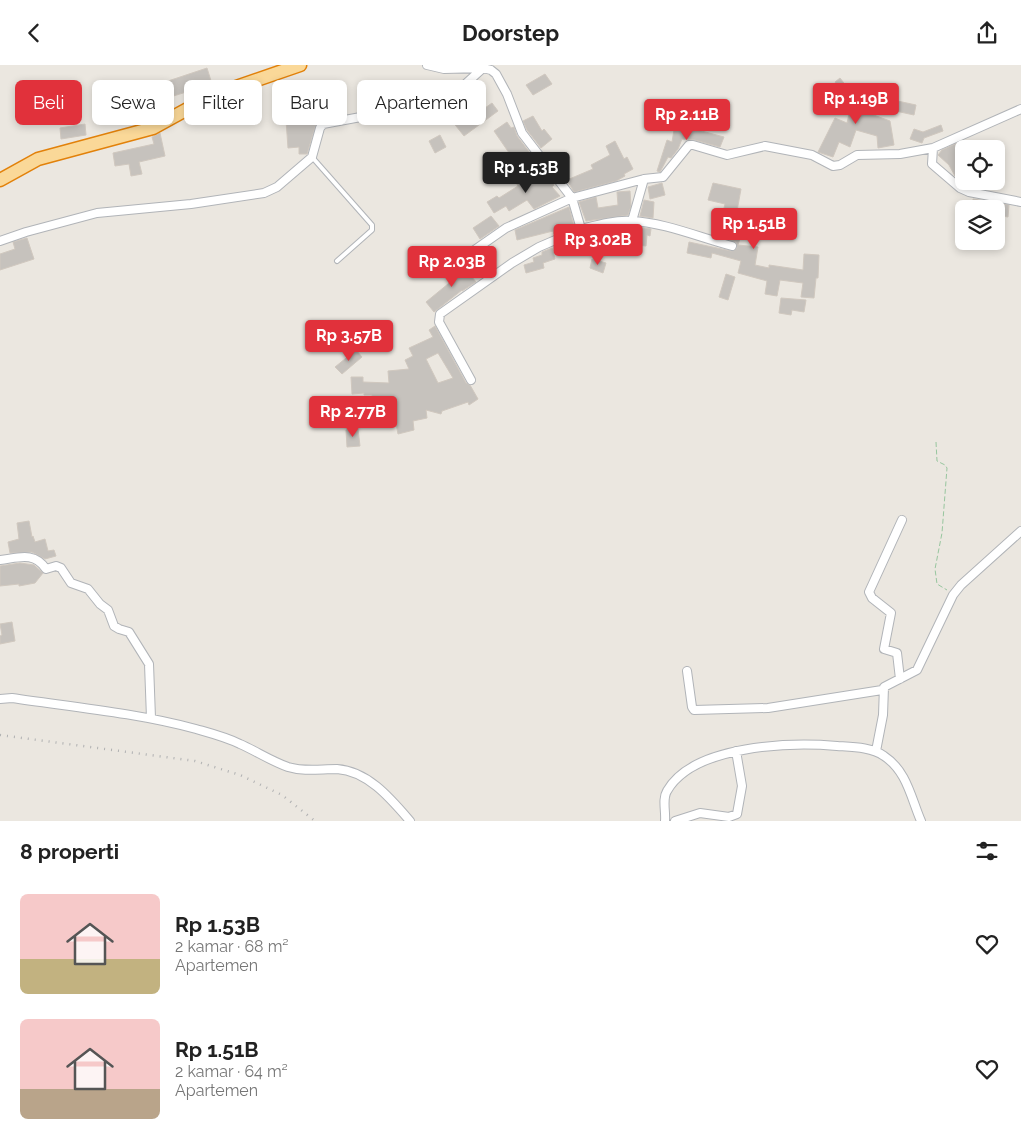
<!DOCTYPE html>
<html lang="id">
<meta charset="utf-8">
<style>
body{margin:0;font-family:Raleway,sans-serif;background:#f2f2f2;color:#222;height:100vh;display:flex;flex-direction:column;font-size:19px;white-space:nowrap}
*{box-sizing:border-box;margin:0}
p{font-size:16px;color:#767676}
.icon{flex:none;width:28px;height:28px;fill:none;stroke:currentColor;stroke-width:2;stroke-linecap:round;stroke-linejoin:round}
.map{position:relative;height:756px;overflow:hidden}
.details{display:flex;flex-direction:column;background:#fff;flex:1}
.details>*{flex:none}
.banner{position:absolute;left:15px;top:15px;width:500px;height:45px;display:flex;gap:10px}
.fabs{position:absolute;left:955px;top:75px;display:grid;gap:10px}
.fabs a{display:grid;place-items:center;width:50px;height:50px;border-radius:8px;background:#fff;box-shadow:0 2px 8px #0003;font-size:25px}
.price{position:absolute;translate:-50% -42px;padding:0 11px;border-radius:5px;background:#e1313b;color:#fff;font-size:16px;line-height:32px;filter:drop-shadow(0 1px 2px #0008)}
.price::after{content:'';position:absolute;left:50%;top:30px;width:15px;height:11px;margin-left:-8px;background:inherit;clip-path:polygon(0 0,100% 0,50% 100%)}
.price.active{background:#222;color:#fff}
ul{padding:0;list-style:none}
li{display:flex;align-items:center;gap:15px;height:125px;padding:0 20px}
li span{display:grid;place-items:center;flex:none;width:140px;height:100px;border-radius:8px;color:#555}
li>.icon{margin-inline-start:auto}
span .icon{width:60px;height:60px;fill:#fffc;stroke-width:1}
li b{font-size:21px}
h2{display:flex;justify-content:space-between;align-items:center;height:60px;padding:0 20px;font-size:21px}
.pill{padding:0 18px;border-radius:8px;background:#fff;box-shadow:0 2px 8px #0003;font-size:18px;line-height:45px}
.pill.active{background:#e1313b;color:#fff}
header{display:flex;justify-content:space-between;align-items:center;height:65px;padding:0 20px;background:#fff;font-size:22px;font-weight:700}
.map>svg:first-child{display:block}
.building{fill:#c6c2bd;stroke:#d0c8bf;fill-rule:evenodd}
.lines{fill:none;stroke-linecap:round;stroke-linejoin:round}
.service-casing{stroke:#b1b4b8;stroke-width:6}
.minor-casing{stroke:#b1b4b8;stroke-width:10}
.trunk-casing{stroke:#e2810a;stroke-width:15}
.path{stroke:#98c69f;stroke-width:1;stroke-dasharray:5 2.5;stroke-linecap:butt}
.service{stroke:#fff;stroke-width:4}
.minor{stroke:#fff;stroke-width:8}
.trunk{stroke:#fad898;stroke-width:12}
.rail{stroke:#afb0b1;stroke-width:2.5;stroke-dasharray:1 6;stroke-linecap:butt}
</style>
<header><svg class="icon" aria-label="back" viewBox="0 0 24 24"><path d="M15 5l-7 7 7 7"/></svg>Doorstep<svg class="icon" aria-label="share" viewBox="0 0 24 24"><path d="M12 15V3M7 8l5-5 5 5M5 13v7h14v-7"/></svg></header>
<div class="map">
<svg width="1021" height="756" viewBox="0 0 1021 756">
<rect width="100%" height="100%" fill="#ebe7e0"/>
<!-- building -->
<path class="building" d="M207 3 212 19 167 33 162 18Z
M545 9 552 19 533 30 526 20Z
M840 13 850 26 865 32 860 45 890 56 894 80 878 83 877 71 856 65 850 82 839 77 833 92 818 87 835 53 847 58 851 40 842 37 844 30 835 17Z
M378 23 385 40 365 46 359 30Z
M893 35 916 40 914 50 891 45Z
M310 37 311 41 335 37 338 51 318 56 315 62 307 89H299V82L288 83 286 55H284L282 42Z
M492 38 498 46 464 71 452 56 466 45 471 53Z
M533 51 542 66 544 64 552 74 541 83 527 65 523 56Z
M507 57 511 63 514 62 517 71 530 88 516 98 494 66Z
M85 59 86 70 61 74 60 63Z
M675 59 724 72 720 82 695 75 682 74 678 84 671 93 668 92 660 107 657 106 667 75 672 77Z
M941 60 943 66 924 73 922 78 910 74 914 64 923 67Z
M160 68 165 91 139 97 142 109 131 111 129 99 115 101 113 88 154 79 152 72Z
M440 70 446 82 435 88 429 76Z
M964 75 971 84H964V107L955 111 949 100 938 90 942 85Z
M615 76 624 94 627 92 633 104 624 109 625 111 616 116 574 127 567 115 593 104 591 100 610 90 606 81Z
M524 109 531 119 545 109 554 120 552 122 560 131 534 144 527 135 509 146 506 141 494 148 487 137 497 131 499 133 518 121 515 116Z
M662 118 665 130 650 134 648 122Z
M713 118 741 124 733 168 741 170 738 180 758 182 755 200 769 203V200L803 205 804 189 819 190 818 213H816L814 233 801 232 803 218 780 215 777 231 765 229 767 216 738 208 741 196 712 188 711 193 687 188 689 177 731 186 737 183 736 177 717 171 725 139 708 135Z
M630 126 631 141 628 150 586 156 579 137 596 132 598 143 618 140 617 127Z
M973 134 1009 140 1008 152 996 150V144H973Z
M644 135 654 137 653 153 640 151Z
M569 142 574 161 554 169 553 166 517 175 515 165Z
M491 151 499 161 480 174 473 163Z
M632 162V174L622 175 621 169 605 172 606 180 568 189 564 177 578 171 580 176 594 172 593 167 613 163Z
M638 162 651 164 650 171 647 170 646 181 635 180Z
M27 173 34 194 0 205V189L15 184 13 177Z
M552 183 555 194 543 198 544 203 526 208 524 200 534 197 533 193 542 190V187Z
M592 194 606 198 603 208 590 203Z
M462 200 476 217 462 226V225L434 247 426 237 454 214 449 208Z
M726 209 735 212 728 235 719 232Z
M781 233 806 235 804 247 792 245 791 250 779 248Z
M435 261 466 318 470 320 478 334 469 340 468 337 442 346 441 349 426 345 427 353 413 356 414 365 398 369 392 338 389 349 386 333 372 332V330H364V328L352 329 351 312H363V317L389 318 388 306 409 304 405 295 413 291 409 283 433 272 429 265ZM438 288 453 313 438 318 426 294Z
M356 285 362 292 342 309 335 302Z
M373 348 388 351 386 360 371 357Z
M358 364 360 381 347 382 346 365Z
M29 456 32 472 33 471 35 477 45 474 48 486 54 485 56 491 45 494 32 487 10 488 8 477 19 474 17 458Z
M20 498 34 500 43 508 35 518 19 521V519L0 521V501Z
M12 557 15 576 0 579V571L2 570 0 559Z"/>
<g class="lines">
<defs>
<path id="service" d="M312 92 372 160V165L337 196"/>
<path id="minor" d="M427 0 444 4 483 3 491 5 496 9 507 29 522 68 572 133 581 164C597 160 614 155 631 156 663 157 701 173 732 181
M933 83 932 99 960 123 969 127 1021 137
M969 127 970 116
M632 156 644 114
M0 176 26 167 97 148 191 139 264 128 277 122 312 92 320 63 323 59 377 49 397 42 410 47 437 39 461 23 483 3
M453 200 506 163 572 133 644 114 663 112 689 80H693L727 90 765 81 812 90 833 101 840 100 857 90 900 89 933 83 1021 44
M471 315 439 257 440 249 512 198 539 182 581 164
M0 495C18 493 34 486 46 504L56 501 61 503 71 518 88 524 100 539 108 545 114 561 119 564 129 567 149 599 151 653
M687 606 692 642 694 645 768 643 882 625
M900 614 897 588 884 584 891 548 872 533 869 527 902 455
M0 634 12 633C73 642 137 648 196 664 210 668 226 672 240 679 256 686 271 696 288 702 304 707 320 704 337 704 368 706 391 734 410 756
M876 686 883 650 884 622 917 605 953 530 961 520 1021 466
M665 756C666 747 662 734 667 726 693 680 790 677 837 681 852 682 872 682 884 691 907 706 911 733 921 756
M675 756 700 748 729 752 737 749 742 721 736 686"/>
<path id="trunk" d="M0 115 38 94 153 63 213 30 300 0"/>
</defs>
<!-- service casing -->
<use href="#service" class="service-casing"/>
<!-- minor casing -->
<use href="#minor" class="minor-casing"/>
<!-- trunk casing -->
<use href="#trunk" class="trunk-casing"/>
<!-- path -->
<path class="path" d="M936 377 937 396 945 400 947 403 942 468 935 504 937 519 947 525"/>
<!-- service -->
<use href="#service" class="service"/>
<!-- minor -->
<use href="#minor" class="minor"/>
<!-- trunk -->
<use href="#trunk" class="trunk"/>
<!-- rail -->
<path class="rail" d="M0 670 195 696 240 710 282 730 315 756"/>
</g>
</svg>
<div class="fabs">
<a><svg class="icon" aria-label="locate" viewBox="0 0 24 24"><circle cx="12" cy="12" r="6"/><path d="M12 2v4M12 18v4M2 12h4M18 12h4"/></svg></a>
<a><svg class="icon" aria-label="layers" viewBox="0 0 24 24"><path d="M12 4l9 5-9 5-9-5zM3 14l9 5 9-5"/></svg></a>
</div>
<b class="price" style="left:856px;top:60px">Rp 1.19B</b>
<b class="price" style="left:687px;top:76px">Rp 2.11B</b>
<b class="price active" style="left:526px;top:129px">Rp 1.53B</b>
<b class="price" style="left:754px;top:185px">Rp 1.51B</b>
<b class="price" style="left:598px;top:201px">Rp 3.02B</b>
<b class="price" style="left:452px;top:223px">Rp 2.03B</b>
<b class="price" style="left:349px;top:297px">Rp 3.57B</b>
<b class="price" style="left:353px;top:373px">Rp 2.77B</b>
<div class="banner">
<a class="pill active">Beli</a>
<a class="pill">Sewa</a>
<a class="pill">Filter</a>
<a class="pill">Baru</a>
<a class="pill">Apartemen</a>
</div>
</div>
<section class="details">
<h2>8 properti<svg class="icon" aria-label="filters" viewBox="0 0 24 24"><path d="M4 7h16M4 17h16"/><circle cx="9" cy="7" r="2"/><circle cx="15" cy="17" r="2"/></svg></h2>
<ul>
<li><span style="background:linear-gradient(#f6c9c9 65%,#c2b280 0)"><svg class="icon" aria-label="home" viewBox="0 0 24 24"><path d="M3 11l9-7 9 7M6 9v11h12V9"/></svg></span><div><b>Rp 1.53B</b><p>2 kamar · 68 m²</p><p>Apartemen</p></div><svg class="icon" aria-label="heart" viewBox="0 0 24 24"><path d="M12 20l-8-8c-3-5 5-10 8-4 3-6 11-1 8 4z"/></svg></li>
<li><span style="background:linear-gradient(#f6c9c9 70%,#b9a48a 0)"><svg class="icon" aria-label="home" viewBox="0 0 24 24"><path d="M3 11l9-7 9 7M6 9v11h12V9"/></svg></span><div><b>Rp 1.51B</b><p>2 kamar · 64 m²</p><p>Apartemen</p></div><svg class="icon" aria-label="heart" viewBox="0 0 24 24"><path d="M12 20l-8-8c-3-5 5-10 8-4 3-6 11-1 8 4z"/></svg></li>
</ul>
</section>
